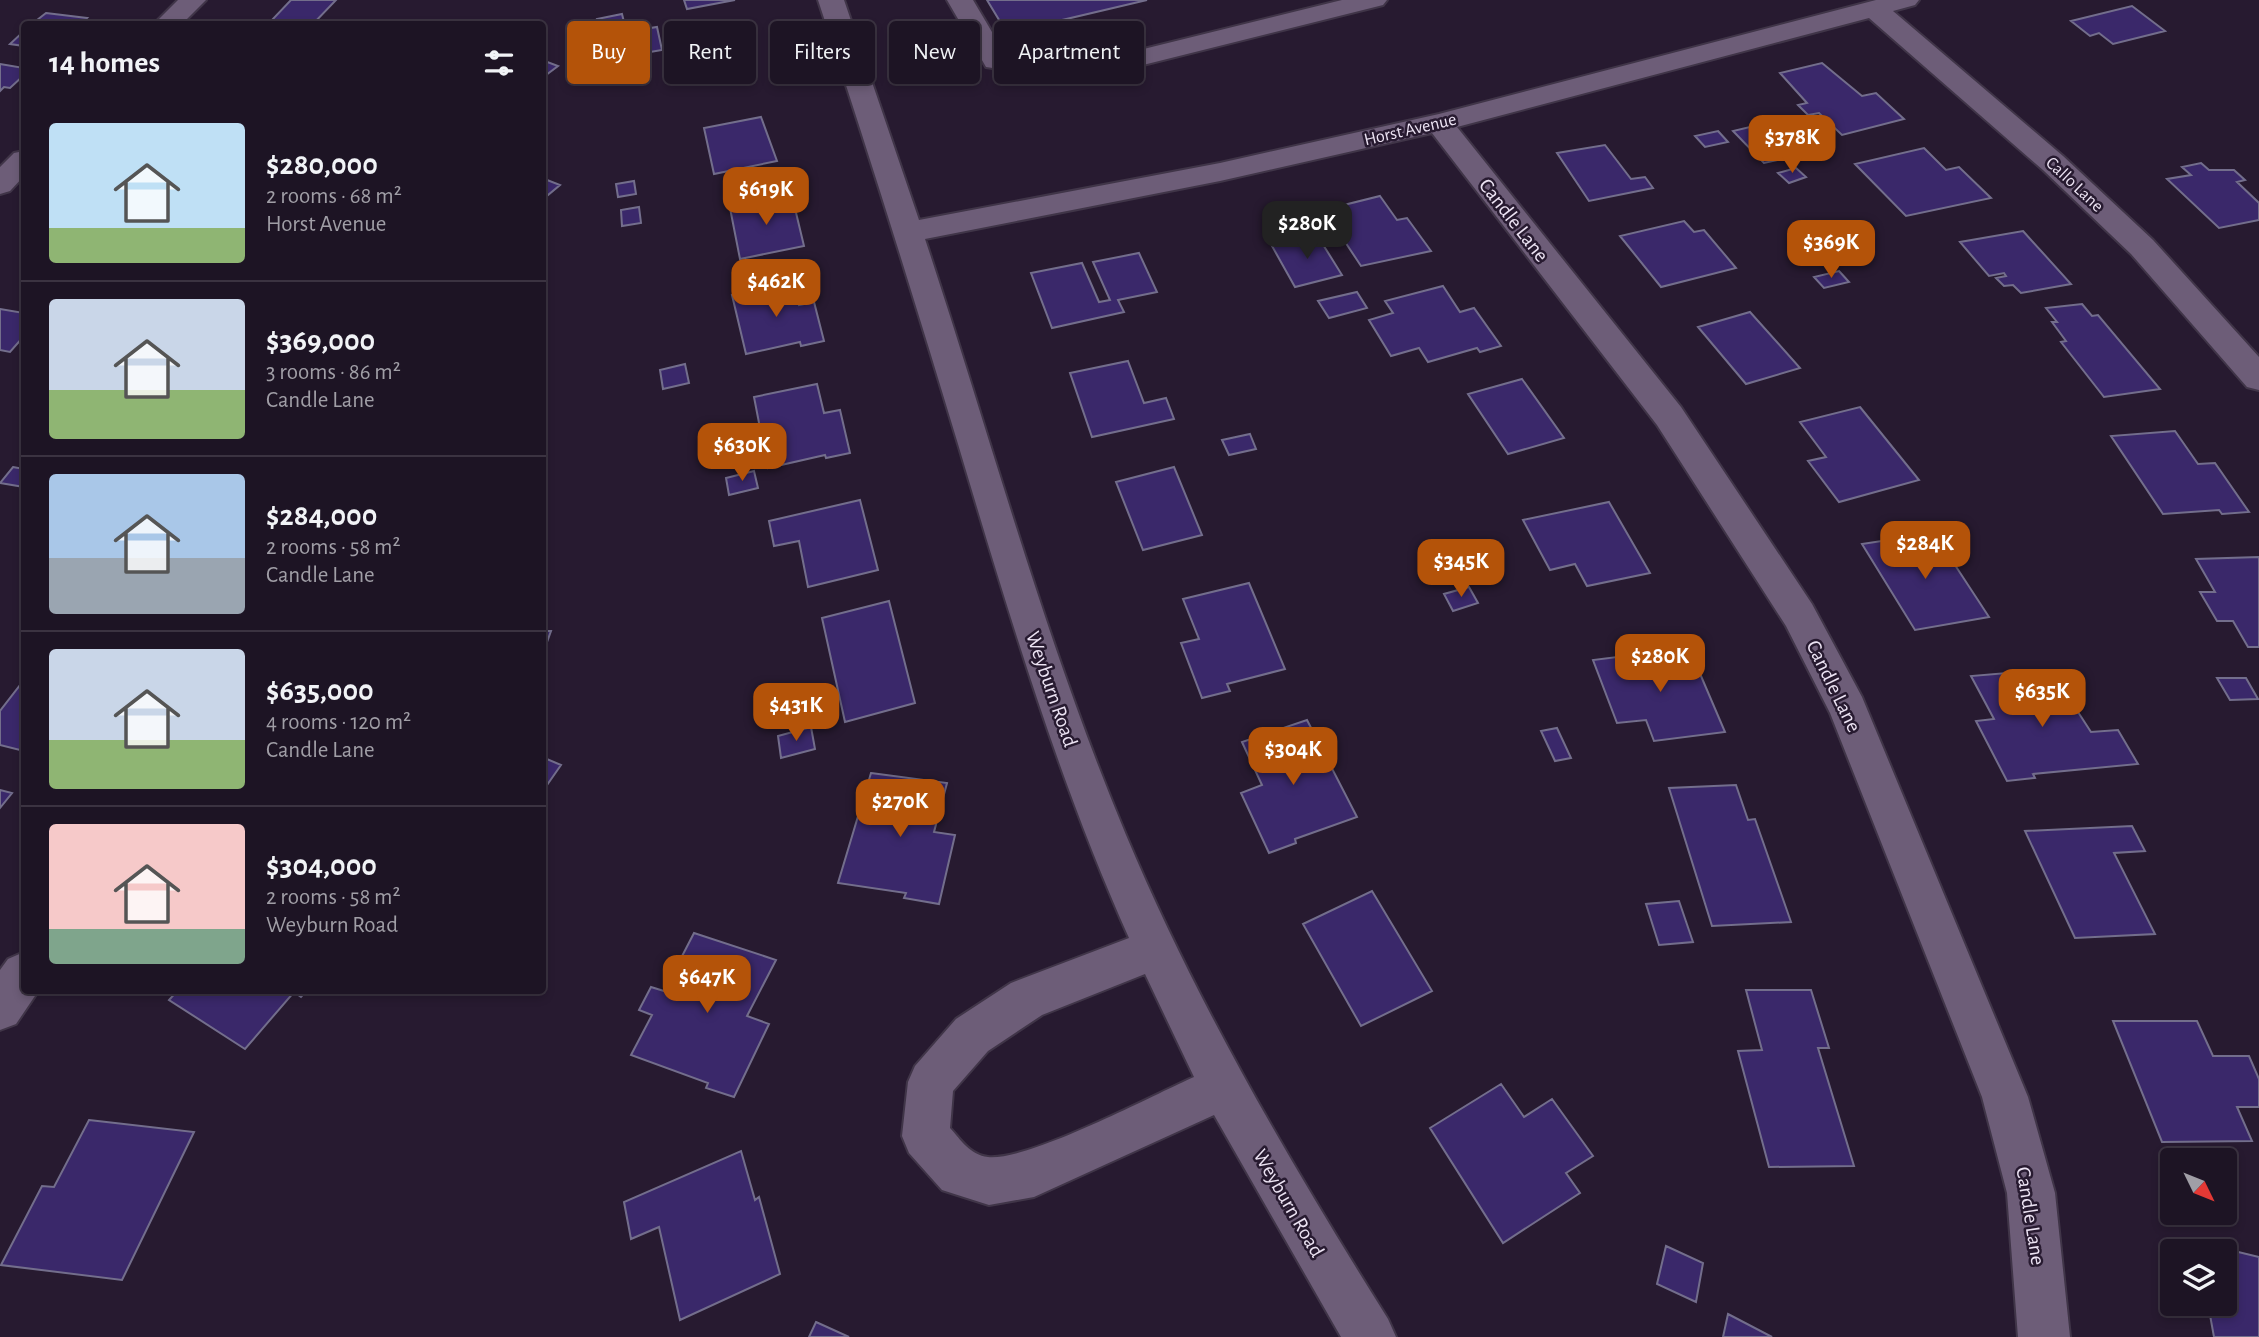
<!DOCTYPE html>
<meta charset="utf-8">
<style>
body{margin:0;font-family:"Alegreya Sans",sans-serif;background:#2a2131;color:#f1f3f6;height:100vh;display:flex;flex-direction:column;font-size:26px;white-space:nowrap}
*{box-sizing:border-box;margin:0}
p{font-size:23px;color:#a09ea6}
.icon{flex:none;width:38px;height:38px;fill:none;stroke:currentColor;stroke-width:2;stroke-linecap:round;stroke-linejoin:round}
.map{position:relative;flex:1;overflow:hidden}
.sheet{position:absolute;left:21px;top:21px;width:525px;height:973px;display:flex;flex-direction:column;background:#1d1424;border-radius:7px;box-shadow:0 4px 10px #0003,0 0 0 2px #3b3341}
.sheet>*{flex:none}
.guide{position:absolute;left:567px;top:21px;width:665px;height:63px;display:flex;gap:14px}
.needle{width:46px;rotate:133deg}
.controls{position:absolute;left:2160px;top:1148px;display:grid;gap:14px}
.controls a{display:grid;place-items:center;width:77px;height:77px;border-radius:7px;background:#1d1424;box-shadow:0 4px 10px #0003,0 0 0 2px #3b3341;font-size:35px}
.price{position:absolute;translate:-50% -60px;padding:0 16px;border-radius:14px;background:#b45309;color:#fff;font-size:23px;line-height:46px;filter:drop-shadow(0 2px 4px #0008)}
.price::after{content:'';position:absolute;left:50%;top:42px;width:21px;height:16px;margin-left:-10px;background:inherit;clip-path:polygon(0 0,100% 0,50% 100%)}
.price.on{background:#222;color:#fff}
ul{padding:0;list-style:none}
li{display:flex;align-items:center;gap:21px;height:175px;padding:0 28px}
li+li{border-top:2px solid #3b3341}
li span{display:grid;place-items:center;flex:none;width:196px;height:140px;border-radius:7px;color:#555}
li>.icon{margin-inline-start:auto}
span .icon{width:84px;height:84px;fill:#fffc;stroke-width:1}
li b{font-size:30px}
h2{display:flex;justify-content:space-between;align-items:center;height:84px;padding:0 28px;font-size:30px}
.tag{padding:0 24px;border-radius:7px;background:#1d1424;box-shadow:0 4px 10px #0003,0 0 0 2px #3b3341;font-size:24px;line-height:63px}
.tag.on{background:#b45309;color:#fff}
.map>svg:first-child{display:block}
.building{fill:#3a286a;stroke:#736e8c;stroke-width:2}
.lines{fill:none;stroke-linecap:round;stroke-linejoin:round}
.minor-casing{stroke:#403548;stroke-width:4}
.minor{fill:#6d5d78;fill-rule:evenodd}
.labels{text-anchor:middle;stroke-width:5;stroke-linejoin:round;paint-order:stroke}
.far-street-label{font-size:18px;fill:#ece3f3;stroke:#271a30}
.street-label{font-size:21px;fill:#ece3f3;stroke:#271a30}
</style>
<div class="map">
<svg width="2259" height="1337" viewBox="0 0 2259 1337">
<rect width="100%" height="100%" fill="#271a30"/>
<!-- building -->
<path class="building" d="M291 0H336L313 24 270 22Z
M684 0H735L687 9Z
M987 0H1147L1007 33Z
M2132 6 2165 31 2113 44 2099 33 2090 36 2071 21Z
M46 13 87 18 80 24H32Z
M622 14 625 26 600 31 597 19Z
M742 24 755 64 696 75 694 62 680 65 677 48 690 46 687 33Z
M657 27 662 50 615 58 613 34Z
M24 31V46L10 44Z
M542 60 558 66 542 78Z
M1822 63 1862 96 1876 93 1904 119 1842 135 1819 113 1808 115 1798 105 1807 103 1780 73Z
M0 64 24 68V75L10 88 4 87 0 91Z
M761 117 777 161 714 174 704 128Z
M1775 121 1806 154 1764 163 1733 131Z
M1718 131 1728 142 1705 147 1695 136Z
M1605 145 1631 179 1645 177 1653 188 1589 201 1557 153Z
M1924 148 1946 170 1959 167 1991 198 1906 216 1855 164Z
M2201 163 2209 170H2234L2245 180 2237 182 2259 203V220L2219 228 2167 179 2191 175 2182 167Z
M1796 168 1806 177 1789 183 1778 173Z
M542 178 560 185 542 200Z
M634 181 636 194 618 197 616 184Z
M792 196 804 246 740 259 730 208Z
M1380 196 1397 220 1407 218 1431 251 1361 266 1324 210Z
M639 207 641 223 622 226 621 210Z
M1684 221 1694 232 1704 230 1736 268 1661 287 1620 236Z
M2023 231 2071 284 2021 293 2013 285 2004 286 1996 278 2006 276 2004 273 1989 276 1960 242Z
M1317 235 1342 275 1295 287 1272 246Z
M1139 253 1157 292 1118 300 1124 312 1052 328 1031 273 1082 263 1099 302 1110 300 1093 262Z
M1839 271 1849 282 1824 288 1814 277Z
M794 282 799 305 814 302 824 341 801 346 800 342 746 354 732 295Z
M1443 286 1460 312 1474 308 1501 346 1480 352 1477 348 1428 362 1419 348 1391 356 1369 320 1393 313 1385 301Z
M1357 292 1367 308 1329 318 1318 301Z
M2082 304 2092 316 2098 315 2160 389 2104 397 2061 342 2066 341 2052 322H2057L2046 308Z
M0 309 24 313V336L10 352 0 350Z
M1750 312 1800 368 1746 384 1698 327Z
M1128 361 1144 403 1166 398 1174 419 1092 437 1070 373Z
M685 364 689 383 663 389 660 370Z
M1522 379 1564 438 1508 454 1468 394Z
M817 384 824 413 840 410 850 453 826 458 825 455 768 468 763 445 747 448 744 431 760 428 754 397Z
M1860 407 1919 480 1839 502 1808 461 1826 457 1800 422Z
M727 430 737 437 736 448 724 457 709 459 699 451V439L711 431Z
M2175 431 2198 464 2215 463 2249 512 2222 514 2219 510 2163 514 2111 436Z
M1250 434 1256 449 1229 455 1222 440Z
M13 467 24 469V487L0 483Z
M1174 467 1202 535 1143 550 1116 482Z
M754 471 758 488 729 495 726 478Z
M860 500 878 570 808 587 799 541 774 546 769 521Z
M1609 502 1650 573 1587 586 1575 564 1550 570 1523 520Z
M1934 533 1989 617 1915 630 1862 544Z
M2259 557V647H2248L2233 621H2217L2200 592H2215L2196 559Z
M1249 583 1285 669 1227 684 1230 691 1202 698 1181 643 1199 639 1183 599Z
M1469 587 1478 603 1453 611 1444 594Z
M889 601 915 703 845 722 822 618Z
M542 631H551L542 656Z
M1689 648 1725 732 1654 741 1646 720 1617 723 1593 660Z
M2043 670 2067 713 2078 712 2091 732 2118 730 2138 764 2033 774 2035 778 2007 781 1976 721 1994 719 1971 676Z
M2217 678H2246L2258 699 2230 700Z
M24 680V751L0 745V711Z
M1307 720 1357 817 1295 839 1296 843 1269 853 1241 793 1262 785 1242 742Z
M811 727 815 749 781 758 778 736Z
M1557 728 1571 758 1555 761 1541 731Z
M542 757 561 765 547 785 542 783Z
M871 773 947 783 934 832 955 835 939 904 904 898 906 893 838 883Z
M1736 785 1748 820 1755 819 1791 922 1712 926 1669 788Z
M0 790 12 793 0 808Z
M2132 826 2145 851 2114 853 2155 934 2075 938 2025 831Z
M1372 891 1432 991 1361 1026 1303 924Z
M1679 901 1693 942 1659 945 1646 904Z
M694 933 776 960 747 1016 769 1024 734 1097 706 1088 708 1083 631 1055 652 1015 639 1010 651 987 664 991Z
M178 990H307L301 997 294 992 245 1049 169 1000Z
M1746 990H1811L1829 1048H1818L1854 1166 1769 1167 1738 1051 1762 1050Z
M2113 1021H2197L2213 1056H2249L2259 1079V1107H2237L2252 1141 2162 1142Z
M1501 1084 1524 1117 1552 1099 1593 1156 1566 1173 1580 1193 1503 1243 1430 1128Z
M89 1120 194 1132 122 1280 1 1265 42 1186 54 1187Z
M741 1151 755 1200 759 1197 780 1274 680 1320 659 1227 631 1239 624 1202Z
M2197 1242 2259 1257V1337H2214L2208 1304H2224V1251H2199Z
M1666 1246 1703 1263 1696 1302 1657 1284Z
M1728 1314 1772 1337H1723Z
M816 1322 849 1337H809Z"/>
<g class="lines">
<defs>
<path id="minor" d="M178 0H206L182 24H154Z
M818 0H844L919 220 1220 163 1439 114 1876 0H1919L1915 5 1893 11 2063 156 2153 240 2259 357V390L2247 387 2131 254 2043 170 1869 18 1457 127 1681 407 1812 604 1862 697 2028 1097 2055 1193 2070 1337H2018L2007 1193 1982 1097 1830 713 1786 626 1657 425 1432 133 1220 181 925 239C991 438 1045 642 1126 835 1197 1004 1290 1163 1388 1319L1396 1337H1341L1214 1115 1034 1197 989 1205 942 1190 909 1153 902 1136 908 1082 915 1066 956 1019 1011 983 1129 938C1057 777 1008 611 958 444 913 295 867 147 818 0ZM1145 974 1194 1077C1151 1096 1029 1161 988 1157 970 1155 961 1140 950 1128L953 1091 988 1051 1042 1015Z
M947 0H973L1005 54 1079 65 1342 0H1387L1383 5 1079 81 986 67Z
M24 151V176L10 191 0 194V167L14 153Z
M24 952V990H39L16 1024 0 1030V970L8 959Z"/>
</defs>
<!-- minor casing -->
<use href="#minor" class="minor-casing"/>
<!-- minor -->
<use href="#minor" class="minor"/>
</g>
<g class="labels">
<!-- far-street labels -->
<g class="far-street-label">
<text transform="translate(1410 129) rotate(-13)" y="6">Horst Avenue</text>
<text transform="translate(2075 184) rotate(43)" y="6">Callo Lane</text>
</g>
<!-- street labels -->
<g class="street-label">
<text transform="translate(1514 220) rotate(52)" y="7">Candle Lane</text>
<text transform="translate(1834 686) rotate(64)" y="7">Candle Lane</text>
<text transform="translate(1052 689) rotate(71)" y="7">Weyburn Road</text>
<text transform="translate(1289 1203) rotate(60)" y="7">Weyburn Road</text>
<text transform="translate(2031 1216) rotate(81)" y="7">Candle Lane</text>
</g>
</g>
</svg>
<div class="controls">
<a><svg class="needle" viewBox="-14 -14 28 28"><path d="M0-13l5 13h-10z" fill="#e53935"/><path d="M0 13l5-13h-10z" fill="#a09ea6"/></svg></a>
<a><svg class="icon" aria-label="layers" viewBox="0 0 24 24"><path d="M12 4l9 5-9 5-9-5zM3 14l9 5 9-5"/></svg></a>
</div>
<b class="price" style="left:1792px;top:175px">$378K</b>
<b class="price" style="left:766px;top:227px">$619K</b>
<b class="price on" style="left:1307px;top:261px">$280K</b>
<b class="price" style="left:1831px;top:280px">$369K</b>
<b class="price" style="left:776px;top:319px">$462K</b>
<b class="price" style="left:742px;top:483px">$630K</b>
<b class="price" style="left:1925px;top:581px">$284K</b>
<b class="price" style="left:1461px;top:599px">$345K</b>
<b class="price" style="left:1660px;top:694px">$280K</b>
<b class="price" style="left:2042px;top:729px">$635K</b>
<b class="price" style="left:796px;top:743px">$431K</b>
<b class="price" style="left:1293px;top:787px">$304K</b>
<b class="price" style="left:900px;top:839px">$270K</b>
<b class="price" style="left:707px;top:1015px">$647K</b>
<div class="guide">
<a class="tag on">Buy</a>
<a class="tag">Rent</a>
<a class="tag">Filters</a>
<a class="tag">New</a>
<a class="tag">Apartment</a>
</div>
<section class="sheet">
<h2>14 homes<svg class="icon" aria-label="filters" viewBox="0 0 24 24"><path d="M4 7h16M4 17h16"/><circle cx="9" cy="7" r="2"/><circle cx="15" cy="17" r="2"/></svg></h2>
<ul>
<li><span style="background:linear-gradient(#bfe0f5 75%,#8fb573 0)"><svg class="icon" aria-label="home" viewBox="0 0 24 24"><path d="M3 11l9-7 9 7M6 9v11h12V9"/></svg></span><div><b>$280,000</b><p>2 rooms · 68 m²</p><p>Horst Avenue</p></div></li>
<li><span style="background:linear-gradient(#c9d6e8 65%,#8fb573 0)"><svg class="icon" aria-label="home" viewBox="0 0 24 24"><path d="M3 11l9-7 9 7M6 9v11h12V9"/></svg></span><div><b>$369,000</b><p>3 rooms · 86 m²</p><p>Candle Lane</p></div></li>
<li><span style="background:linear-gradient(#a9c7e8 60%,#9aa5b1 0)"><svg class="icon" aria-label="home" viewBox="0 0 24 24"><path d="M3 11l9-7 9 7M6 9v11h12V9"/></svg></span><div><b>$284,000</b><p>2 rooms · 58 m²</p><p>Candle Lane</p></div></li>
<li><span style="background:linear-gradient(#c9d6e8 65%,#8fb573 0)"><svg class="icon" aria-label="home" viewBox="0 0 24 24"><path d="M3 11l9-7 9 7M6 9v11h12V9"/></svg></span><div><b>$635,000</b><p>4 rooms · 120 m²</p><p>Candle Lane</p></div></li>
<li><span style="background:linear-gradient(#f6c9c9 75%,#7fa58c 0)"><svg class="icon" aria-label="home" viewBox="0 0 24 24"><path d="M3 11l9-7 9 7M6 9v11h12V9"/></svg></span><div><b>$304,000</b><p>2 rooms · 58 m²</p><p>Weyburn Road</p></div></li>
</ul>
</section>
</div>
